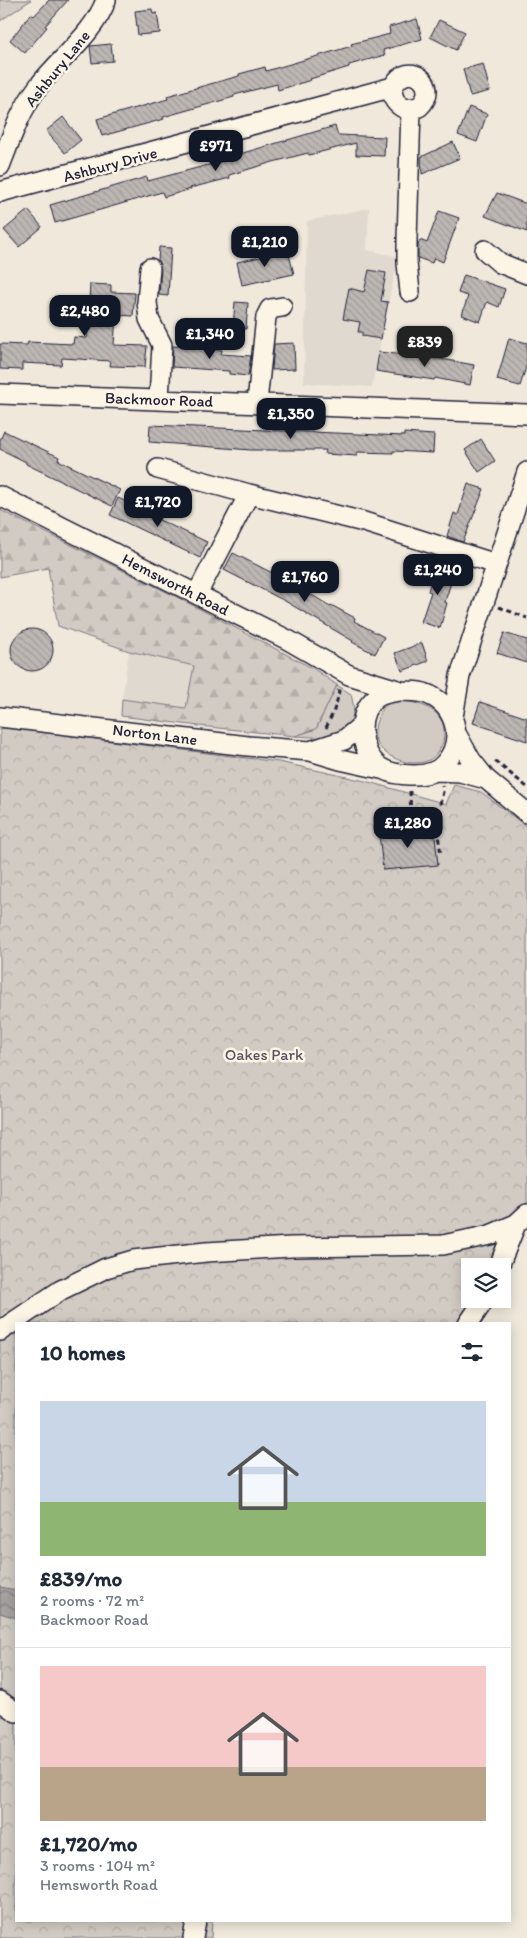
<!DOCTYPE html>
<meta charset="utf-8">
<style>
body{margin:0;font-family:Itim,sans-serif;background:#f6f6f7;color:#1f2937;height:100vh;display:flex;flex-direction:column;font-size:19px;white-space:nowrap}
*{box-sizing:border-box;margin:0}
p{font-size:16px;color:#747a83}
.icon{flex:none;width:28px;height:28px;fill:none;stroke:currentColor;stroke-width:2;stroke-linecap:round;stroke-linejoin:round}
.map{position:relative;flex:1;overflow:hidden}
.side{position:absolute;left:15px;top:1322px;width:496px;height:600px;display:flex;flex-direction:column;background:#fff;border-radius:0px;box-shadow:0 2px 12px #0003}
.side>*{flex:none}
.controls{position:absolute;left:461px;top:1258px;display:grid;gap:10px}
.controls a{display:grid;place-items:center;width:50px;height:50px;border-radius:0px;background:#fff;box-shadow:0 2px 12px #0003;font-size:25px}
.price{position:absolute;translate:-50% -42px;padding:0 11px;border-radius:10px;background:#111827;color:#fff;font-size:16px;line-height:32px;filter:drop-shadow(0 1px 2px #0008)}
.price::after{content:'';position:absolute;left:50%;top:30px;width:15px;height:11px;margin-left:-8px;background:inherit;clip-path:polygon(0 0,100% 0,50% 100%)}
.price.on{background:#222;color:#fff}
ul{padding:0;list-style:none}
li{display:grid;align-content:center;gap:10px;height:265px;padding:0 25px}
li+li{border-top:1px solid #e0e1e3}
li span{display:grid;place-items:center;height:155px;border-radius:0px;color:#555}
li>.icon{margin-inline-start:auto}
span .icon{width:90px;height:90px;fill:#fffc;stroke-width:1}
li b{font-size:21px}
h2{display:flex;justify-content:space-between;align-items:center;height:60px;padding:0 25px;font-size:21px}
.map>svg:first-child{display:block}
.built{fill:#e0d9cf}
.grass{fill:#d1cbc3;stroke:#7a767f}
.forest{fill:url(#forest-firs);stroke:#7a767f}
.park{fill:url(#park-crowns);stroke:#7a767f}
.water{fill:url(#water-waves);stroke:#716f79}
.building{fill:url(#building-back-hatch);stroke:#22223b}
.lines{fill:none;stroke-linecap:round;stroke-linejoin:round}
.minor-casing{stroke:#22223b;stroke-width:22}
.path{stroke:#22223b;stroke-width:3;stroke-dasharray:5 4;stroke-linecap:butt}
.minor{stroke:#fcf5e5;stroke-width:19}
.labels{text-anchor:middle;stroke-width:5;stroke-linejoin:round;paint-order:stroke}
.street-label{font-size:16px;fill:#22223b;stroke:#fcf5e5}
.park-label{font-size:16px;fill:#575564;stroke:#fcf5e5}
</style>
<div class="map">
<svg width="527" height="1938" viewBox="0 0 527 1938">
<defs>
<pattern id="forest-firs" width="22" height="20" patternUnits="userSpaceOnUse" patternTransform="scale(1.25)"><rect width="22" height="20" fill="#d1cbc3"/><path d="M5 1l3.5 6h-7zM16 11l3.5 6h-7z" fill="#b3aea8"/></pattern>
<pattern id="park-crowns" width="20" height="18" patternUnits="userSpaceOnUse" patternTransform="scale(1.25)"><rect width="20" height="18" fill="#d1cbc3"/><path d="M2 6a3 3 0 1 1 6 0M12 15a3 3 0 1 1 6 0" fill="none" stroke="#b3aea8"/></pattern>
<pattern id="water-waves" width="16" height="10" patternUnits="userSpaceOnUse" patternTransform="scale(1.25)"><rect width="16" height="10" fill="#a6a2a2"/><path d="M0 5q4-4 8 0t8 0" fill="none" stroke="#878485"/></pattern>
<pattern id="building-back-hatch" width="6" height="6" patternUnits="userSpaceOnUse" patternTransform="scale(1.25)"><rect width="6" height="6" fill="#bcb7b3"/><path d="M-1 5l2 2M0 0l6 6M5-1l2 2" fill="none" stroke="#a19d9b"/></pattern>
</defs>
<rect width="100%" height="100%" fill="#efe8db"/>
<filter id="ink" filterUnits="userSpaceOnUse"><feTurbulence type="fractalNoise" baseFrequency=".02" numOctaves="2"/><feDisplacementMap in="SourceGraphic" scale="10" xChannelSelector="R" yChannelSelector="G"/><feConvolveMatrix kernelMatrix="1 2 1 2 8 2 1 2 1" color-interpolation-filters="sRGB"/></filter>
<g filter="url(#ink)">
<!-- built -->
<path class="built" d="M369 208 367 250 399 257 388 302 372 387 304 383 307 221Z
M129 651 194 666 186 708 122 699Z"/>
<!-- grass -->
<path class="grass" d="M0 0H31L0 21Z
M337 685 351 694 354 708 350 728 330 738 295 736 316 729Z
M397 701C420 701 451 711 443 742 440 749 436 756 429 760 412 769 379 757 375 737 374 730 376 723 378 718 381 708 386 703 397 701Z"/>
<!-- forest -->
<path class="forest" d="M0 510 177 597 314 669 337 685 316 729 295 736 199 726 121 716 122 699 186 708 194 666 129 651 58 626 48 568 0 577Z"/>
<!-- park -->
<path class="park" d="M0 728 15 729 279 762 365 781 446 804 454 785 481 792 527 827V1224L502 1266H470V1299H491L472 1324H16V1921H212L211 1938H0Z"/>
<!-- water -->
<path class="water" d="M0 1587 16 1590V1618L0 1613Z"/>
<!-- building -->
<path class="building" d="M49 0H68L45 26 47 27 25 53 10 40 31 14 34 16Z
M152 9 153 14 157 13 160 33 138 35 135 11Z
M417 19 422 39 383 50 385 55 349 65V67L310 79 311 80 278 90 277 84 234 95V97L163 117 164 119 102 136 97 119 168 99 167 96 239 76V74L265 67 266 71 352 46 351 44 390 34 389 27Z
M439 20 465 32 456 50 430 37Z
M111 44 113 61 92 63 90 46Z
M483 64 490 91 470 96 463 69Z
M469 107 487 114 477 142 458 135Z
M63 117 81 140 65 153 46 131Z
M335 126 338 135 385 137 384 156 356 155V143L309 155 308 153 273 162 229 175 230 178 190 188 191 189 164 197 162 192 55 223 50 205 147 177 148 181 227 160 226 158Z
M453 142 460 158 422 174 421 157Z
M497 193 527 204V232L485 216Z
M28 210 42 227 19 247 4 230Z
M439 211 459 218 443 262 434 258 432 263 418 258V245L420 240 427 243Z
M159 247 171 248 168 296 159 295 161 269 158 261Z
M288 251 294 274 242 285 237 262Z
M369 270 386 273 381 301 388 302 381 339 362 336V332H358L360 322 343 319 349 288 364 292Z
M464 275 505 289 499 307 487 302 480 322 462 315 468 296 458 293Z
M90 284 111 285V292L135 293 133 316 116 315 114 345 147 346 145 367 110 366 111 361 62 358 61 365 22 363V370L0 369V344L27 345 28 342 73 344 74 337 87 338Z
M235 302 248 303 246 329 233 328Z
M509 338 527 343V364L520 386 497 380Z
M294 343 295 369 272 370 274 344Z
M173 346 222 350 221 354 251 356 248 376 229 374V371L172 367Z
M379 352 447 360 474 365 470 385 435 378 434 380 376 371Z
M150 425 404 436V433L434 435 433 453 393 451V453L357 452V456L325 454 326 450H251L149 442Z
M4 431 59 457 58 460 120 490 112 506 26 464V462L0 449V440Z
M481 439 495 461 479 472 465 450Z
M468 484 484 489 463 542 447 536 454 513 458 515Z
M118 498 143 510 142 512 207 542 200 558 110 515Z
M233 553 292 583 330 606 331 605 355 618 354 621 384 637 375 654 352 642 353 641 285 601 224 570Z
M436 564 455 569 445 602 447 603 440 628 421 622 431 592 428 591Z
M11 650a21 21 0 1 1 42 0a21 21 0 1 1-42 0Z
M504 633 527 640V663L497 653Z
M422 643 428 661 402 671 395 653Z
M480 702 527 718V741L473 723Z
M434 828 438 865 383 870 379 833Z"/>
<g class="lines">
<defs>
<path id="minor" d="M0 166C11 138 20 111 38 87 60 58 94 34 106 0
M0 192 393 87C407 58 443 85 419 107L406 109C396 105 391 98 393 87
M485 250 500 263 527 274
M150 268 147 302 149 319 162 345 159 399
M410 292 407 263V239L411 109
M0 394 527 414
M257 402 266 317 270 309 282 307
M158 469 249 494 364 522 496 564
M0 496 288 640 349 675 401 691
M197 594 249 494
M401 691C409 691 417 691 424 693 455 703 466 739 445 763 437 773 426 775 414 775 404 775 390 774 381 768 360 754 354 714 376 698 383 693 393 692 401 691Z
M0 717 248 746 310 751 340 760 381 769
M453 717 460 676 527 472
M457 735 471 760 486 779 527 813
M310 751 344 740 362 725
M437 771 460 772 486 779
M499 1266 516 1224
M468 1324 485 1299
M0 1331 61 1290 106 1268 133 1260 206 1252 291 1247 443 1245 490 1235 516 1224 527 1214
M0 1701 16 1712
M193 1938 196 1921"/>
</defs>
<!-- minor casing -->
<use href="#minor" class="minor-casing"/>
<!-- path -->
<path class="path" d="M499 607 527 618
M326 728C332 715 338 703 339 689
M495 761 527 787
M410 791 411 822 436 820 443 792 442 786
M436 820 441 855"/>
<!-- minor -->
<use href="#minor" class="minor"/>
</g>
</g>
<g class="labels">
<!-- street labels -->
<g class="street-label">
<text transform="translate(57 68) rotate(-51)" y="6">Ashbury Lane</text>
<text transform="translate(110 164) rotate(-15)" y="6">Ashbury Drive</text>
<text transform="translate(159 399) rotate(2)" y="6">Backmoor Road</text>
<text transform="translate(176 584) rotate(27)" y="6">Hemsworth Road</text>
<text transform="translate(155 734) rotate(7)" y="6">Norton Lane</text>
</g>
<!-- park labels -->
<g class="park-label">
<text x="264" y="1060">Oakes Park</text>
</g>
</g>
</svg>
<div class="controls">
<a><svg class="icon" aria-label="layers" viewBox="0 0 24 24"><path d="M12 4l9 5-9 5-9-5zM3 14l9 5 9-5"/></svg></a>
</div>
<b class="price" style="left:216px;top:172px">£971</b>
<b class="price" style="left:265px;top:268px">£1,210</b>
<b class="price" style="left:85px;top:337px">£2,480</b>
<b class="price" style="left:210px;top:360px">£1,340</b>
<b class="price on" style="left:425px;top:368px">£839</b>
<b class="price" style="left:291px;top:440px">£1,350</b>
<b class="price" style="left:158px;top:528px">£1,720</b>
<b class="price" style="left:438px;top:596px">£1,240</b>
<b class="price" style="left:305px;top:603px">£1,760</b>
<b class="price" style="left:408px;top:849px">£1,280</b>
<section class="side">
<h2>10 homes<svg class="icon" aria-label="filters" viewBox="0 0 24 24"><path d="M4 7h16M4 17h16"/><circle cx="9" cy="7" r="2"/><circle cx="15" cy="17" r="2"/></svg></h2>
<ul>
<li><span style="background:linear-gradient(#c9d6e8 65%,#8fb573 0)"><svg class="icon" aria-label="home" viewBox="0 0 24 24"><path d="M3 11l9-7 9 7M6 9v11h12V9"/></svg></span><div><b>£839/mo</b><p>2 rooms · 72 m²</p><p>Backmoor Road</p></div></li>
<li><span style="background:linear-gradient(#f6c9c9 65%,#b9a48a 0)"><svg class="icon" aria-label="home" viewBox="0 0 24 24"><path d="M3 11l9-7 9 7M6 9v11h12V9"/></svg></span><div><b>£1,720/mo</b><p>3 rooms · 104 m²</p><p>Hemsworth Road</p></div></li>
</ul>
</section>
</div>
